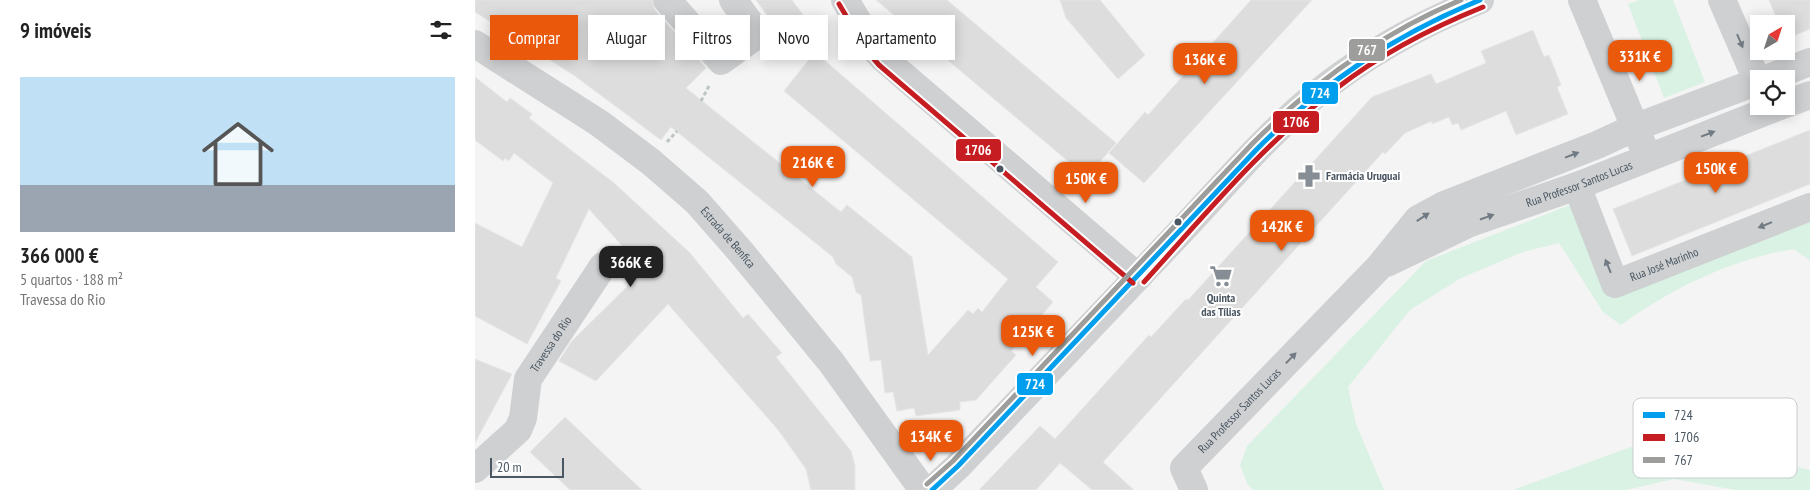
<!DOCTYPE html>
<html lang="pt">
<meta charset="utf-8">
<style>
body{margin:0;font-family:"PT Sans Narrow",sans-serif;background:#f6f6f6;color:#222;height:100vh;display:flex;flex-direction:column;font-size:19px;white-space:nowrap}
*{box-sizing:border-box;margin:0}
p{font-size:16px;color:#767676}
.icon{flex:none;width:28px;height:28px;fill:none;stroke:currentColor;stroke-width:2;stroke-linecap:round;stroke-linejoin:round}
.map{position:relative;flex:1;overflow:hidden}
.side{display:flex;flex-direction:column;background:#fff;width:475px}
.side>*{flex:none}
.banner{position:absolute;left:15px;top:15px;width:475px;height:45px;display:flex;gap:10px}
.needle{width:32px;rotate:39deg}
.controls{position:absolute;left:1275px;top:15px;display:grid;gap:10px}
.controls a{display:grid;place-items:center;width:45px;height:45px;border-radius:0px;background:#fff;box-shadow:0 2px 12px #0003;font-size:25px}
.scale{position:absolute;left:15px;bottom:12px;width:74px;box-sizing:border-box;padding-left:5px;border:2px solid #4a5661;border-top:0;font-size:14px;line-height:18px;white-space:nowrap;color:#4a5661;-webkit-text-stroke:4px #fff;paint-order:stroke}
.price{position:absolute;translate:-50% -42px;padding:0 11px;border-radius:10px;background:#ea580c;color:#fff;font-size:16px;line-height:32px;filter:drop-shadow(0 1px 2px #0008)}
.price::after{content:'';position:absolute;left:50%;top:30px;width:15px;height:11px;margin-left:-8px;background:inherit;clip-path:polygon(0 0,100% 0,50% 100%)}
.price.selected{background:#222;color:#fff}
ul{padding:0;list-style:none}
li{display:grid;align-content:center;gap:10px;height:265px;padding:0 20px}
li span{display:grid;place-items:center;height:155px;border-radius:0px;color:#555}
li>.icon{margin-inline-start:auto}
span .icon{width:90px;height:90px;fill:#fffc;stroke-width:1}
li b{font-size:21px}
h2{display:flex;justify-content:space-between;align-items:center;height:60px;padding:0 20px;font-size:21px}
.tag{padding:0 18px;border-radius:0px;background:#fff;box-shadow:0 2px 12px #0003;font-size:18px;line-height:45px}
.tag.selected{background:#ea580c;color:#fff}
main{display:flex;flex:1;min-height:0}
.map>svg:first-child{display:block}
.green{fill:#d9f2e3}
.building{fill:#ddddde;stroke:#e5e6e7}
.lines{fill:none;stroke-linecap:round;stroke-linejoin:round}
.path{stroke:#bcc7c4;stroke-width:3;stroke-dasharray:4 2.5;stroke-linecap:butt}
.minor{stroke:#ced0d2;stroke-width:28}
.tertiary{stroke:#ced0d2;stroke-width:28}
.bus-1-casing{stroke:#fff;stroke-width:9}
.bus-2-casing{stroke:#fff;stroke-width:9}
.bus-3-casing{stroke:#fff;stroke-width:9}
.bus-1{stroke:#009fee;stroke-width:5}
.bus-2{stroke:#c61d23;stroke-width:5}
.bus-3{stroke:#9d9d9c;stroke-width:5}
.oneway{fill:#727b83}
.bus-dot{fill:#4a5661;stroke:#fff;stroke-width:2}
.labels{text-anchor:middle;stroke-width:4;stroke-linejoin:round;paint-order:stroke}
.poi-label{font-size:12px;font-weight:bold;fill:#4a5661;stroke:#fff;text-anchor:start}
.street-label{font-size:12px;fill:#4a5661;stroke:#fff}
.key{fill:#fff;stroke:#c9ccd0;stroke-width:1}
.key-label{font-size:14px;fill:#4a5661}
.line-badge{stroke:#fff;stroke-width:2}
.badge-label{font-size:14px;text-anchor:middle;font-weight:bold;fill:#fff}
</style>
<main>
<section class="side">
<h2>9 imóveis<svg class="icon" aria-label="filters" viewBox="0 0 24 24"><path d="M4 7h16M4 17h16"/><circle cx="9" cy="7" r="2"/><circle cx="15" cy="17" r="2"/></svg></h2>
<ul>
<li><span style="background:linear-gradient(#bfe0f5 70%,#9aa5b1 0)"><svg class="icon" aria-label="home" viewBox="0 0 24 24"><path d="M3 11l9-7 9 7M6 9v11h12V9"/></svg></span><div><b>366 000 €</b><p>5 quartos · 188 m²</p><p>Travessa do Rio</p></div></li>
</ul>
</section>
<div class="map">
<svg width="1335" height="490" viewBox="0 0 1335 490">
<rect width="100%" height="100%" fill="#f4f4f4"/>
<!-- green -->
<path class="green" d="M1164 0H1198L1230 82 1189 98 1153 4Z
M1095 205 1138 298 1335 219V261L1319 249C1257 259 1197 288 1146 325L1128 312 1084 243 1048 252 986 278 935 310 873 387 881 424 909 490H778L773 485 765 465 772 446 951 261Z
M1186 436 1335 470V490H1261L1199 479 1151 490H1038Z"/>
<!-- building -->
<path class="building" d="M0 0H177L180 10 231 68 211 88 366 212 372 205 437 257 453 355 493 310 498 314 503 308 507 312 533 279 309 91 340 52 583 262 561 287 578 302 536 351 541 355 501 400 485 402V410L441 416 439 408 422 411 418 392 410 393 406 360 395 361 386 295 381 292 377 277 361 264 358 257 196 127 186 140 100 76 0 12Z
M281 0H317L334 23 314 38 307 36Z
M401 0H472L641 143 612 177Z
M585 0H625L670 55 643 79 591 18Z
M776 0H837L669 183 634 153 670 112 673 115Z
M1294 0H1335V29L1311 39V24H1304Z
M1058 30 1069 57 1074 55 1086 85 1082 87 1093 114 1041 135 1031 111 986 130 983 123 977 125 974 117 957 124V121L930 133 910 154 908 152 628 462 659 490H617L585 463 561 490H504L565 426 580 439 674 335 676 337 711 299 713 300 897 97 956 74 961 84 1011 63 1006 51Z
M0 77 32 102 35 98 57 114 54 118 139 183 215 253 268 318 273 314 307 353 301 357 376 451 380 466V490H336L331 469 304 431 193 304 121 381 84 361 96 342 169 270 114 209 81 278 86 281 52 344 0 316V223L47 247 78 183 39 153 34 161 30 158 28 161 0 140Z
M1335 130V184L1157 256 1138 209Z
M0 359 37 374 0 443Z
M90 417 137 462 167 490H95L55 452Z"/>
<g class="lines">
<!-- path -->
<path class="path" d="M226 101 235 84
M192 142 202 131"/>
<!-- minor -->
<g class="minor">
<path d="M192 0 246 61 283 34 258 0"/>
<path d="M370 0 398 47 409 59 663 277"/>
<path d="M1107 0 1167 144"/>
<path d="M1247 0 1284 85"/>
<path d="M1291 79 1335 62"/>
<path d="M1311 104 1335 95"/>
<path id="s1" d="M1102 186 1140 284 1335 207"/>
<path id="s2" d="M912 263 995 223 1102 186 1305 106"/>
<path id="s3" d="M0 469 43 430 48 418 53 379 128 266"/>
<path id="s4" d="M719 490 709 468 904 267 943 219 969 205 1122 145 1161 127 1284 81"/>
</g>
<!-- tertiary -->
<g class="tertiary">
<path id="s5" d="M0 44 124 123 176 162 222 202 265 251 356 362 448 490"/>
<path d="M457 490 483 466C554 392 623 318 694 244 741 195 786 140 839 96 889 55 945 24 1005 0"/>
</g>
<defs>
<path id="bus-1" d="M457 490 483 466 782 149C849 82 918 36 1005 0"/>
<path id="bus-2" d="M364 4 392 51 404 65 658 283
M669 282C730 215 789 143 862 88 906 54 956 28 1008 7"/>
<path id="bus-3" d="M452 484 478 461 777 144C838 83 906 33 986 0"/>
</defs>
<!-- bus-1 casing -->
<use href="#bus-1" class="bus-1-casing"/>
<!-- bus-2 casing -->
<use href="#bus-2" class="bus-2-casing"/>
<!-- bus-3 casing -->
<use href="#bus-3" class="bus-3-casing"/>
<!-- bus-1 -->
<use href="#bus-1" class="bus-1"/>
<!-- bus-2 -->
<use href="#bus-2" class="bus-2"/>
<!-- bus-3 -->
<use href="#bus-3" class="bus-3"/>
</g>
<!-- one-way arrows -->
<defs><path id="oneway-solid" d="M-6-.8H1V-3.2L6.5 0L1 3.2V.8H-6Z" transform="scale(1.25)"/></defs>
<g class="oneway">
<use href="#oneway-solid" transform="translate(1265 41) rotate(67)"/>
<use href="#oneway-solid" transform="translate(1233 134) rotate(-21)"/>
<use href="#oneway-solid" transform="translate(1097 155) rotate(-21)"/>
<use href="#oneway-solid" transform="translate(948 217) rotate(-33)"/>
<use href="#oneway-solid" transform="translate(1012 217) rotate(-19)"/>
<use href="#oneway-solid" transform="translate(1290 225) rotate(158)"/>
<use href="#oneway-solid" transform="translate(1133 266) rotate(-112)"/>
<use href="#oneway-solid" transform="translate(816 358) rotate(-46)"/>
</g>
<!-- icons -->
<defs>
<symbol id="pharmacy-bare" viewBox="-9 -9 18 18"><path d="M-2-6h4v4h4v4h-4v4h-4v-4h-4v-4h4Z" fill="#868d94" stroke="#fff" stroke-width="2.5" paint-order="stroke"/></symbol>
<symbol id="supermarket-bare" viewBox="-9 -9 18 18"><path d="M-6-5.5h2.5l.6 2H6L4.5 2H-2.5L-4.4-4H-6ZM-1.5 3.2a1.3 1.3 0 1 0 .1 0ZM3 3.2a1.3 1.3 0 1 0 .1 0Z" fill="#868d94" stroke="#fff" stroke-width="2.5" paint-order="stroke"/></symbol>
</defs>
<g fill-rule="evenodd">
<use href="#pharmacy-bare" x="818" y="160" width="32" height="32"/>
<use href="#supermarket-bare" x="730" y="260" width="32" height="32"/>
</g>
<!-- markers -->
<g class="bus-dot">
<circle cx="525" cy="169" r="4.5"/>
<circle cx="703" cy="222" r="4.5"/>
</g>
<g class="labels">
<!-- poi labels -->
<g class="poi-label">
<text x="851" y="180">Farmácia Uruguai</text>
<text x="746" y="302" text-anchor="middle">Quinta<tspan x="746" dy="14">das Tílias</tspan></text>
</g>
<!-- street labels -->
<g class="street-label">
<text dy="4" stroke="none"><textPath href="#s2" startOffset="208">Rua Professor Santos Lucas</textPath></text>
<text dy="4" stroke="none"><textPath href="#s5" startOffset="320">Estrada de Benfica</textPath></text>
<text dy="4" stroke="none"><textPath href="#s1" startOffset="158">Rua José Marinho</textPath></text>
<text dy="4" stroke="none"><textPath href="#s3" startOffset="152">Travessa do Rio</textPath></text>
<text dy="4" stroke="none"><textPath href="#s4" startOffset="104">Rua Professor Santos Lucas</textPath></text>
</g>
</g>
<!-- legend -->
<rect x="1158" y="398" width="164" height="80" rx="8" class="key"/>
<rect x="1168" y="412" width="22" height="6" fill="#009fee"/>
<rect x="1168" y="434" width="22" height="7" fill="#c61d23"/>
<rect x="1168" y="457" width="22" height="6" fill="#9d9d9c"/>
<g class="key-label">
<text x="1199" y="420">724</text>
<text x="1199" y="442">1706</text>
<text x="1199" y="465">767</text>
</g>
<g class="line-badge">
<rect x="873" y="38" width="38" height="24" rx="5" fill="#9d9d9c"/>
<rect x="826" y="81" width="38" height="24" rx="5" fill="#009fee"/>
<rect x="797" y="110" width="48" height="24" rx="5" fill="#c61d23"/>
<rect x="480" y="138" width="47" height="24" rx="5" fill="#c61d23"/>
<rect x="541" y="372" width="38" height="24" rx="5" fill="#009fee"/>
</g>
<g class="badge-label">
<text x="892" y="55">767</text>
<text x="845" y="98">724</text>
<text x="821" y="127">1706</text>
<text x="503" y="155">1706</text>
<text x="560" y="389">724</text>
</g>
</svg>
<div class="controls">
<a><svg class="needle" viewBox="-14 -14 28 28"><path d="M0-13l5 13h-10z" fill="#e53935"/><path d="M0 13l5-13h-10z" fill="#767676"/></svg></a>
<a><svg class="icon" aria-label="locate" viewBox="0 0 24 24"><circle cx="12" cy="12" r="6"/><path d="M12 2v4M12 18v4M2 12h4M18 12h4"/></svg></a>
</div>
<div class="scale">20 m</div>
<b class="price" style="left:1165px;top:82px">331K €</b>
<b class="price" style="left:730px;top:85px">136K €</b>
<b class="price" style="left:338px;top:188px">216K €</b>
<b class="price" style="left:1241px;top:194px">150K €</b>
<b class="price" style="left:611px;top:204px">150K €</b>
<b class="price" style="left:807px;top:252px">142K €</b>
<b class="price selected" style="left:156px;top:288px">366K €</b>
<b class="price" style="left:558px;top:357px">125K €</b>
<b class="price" style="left:456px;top:462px">134K €</b>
<div class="banner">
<a class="tag selected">Comprar</a>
<a class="tag">Alugar</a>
<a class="tag">Filtros</a>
<a class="tag">Novo</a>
<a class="tag">Apartamento</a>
</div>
</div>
</main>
